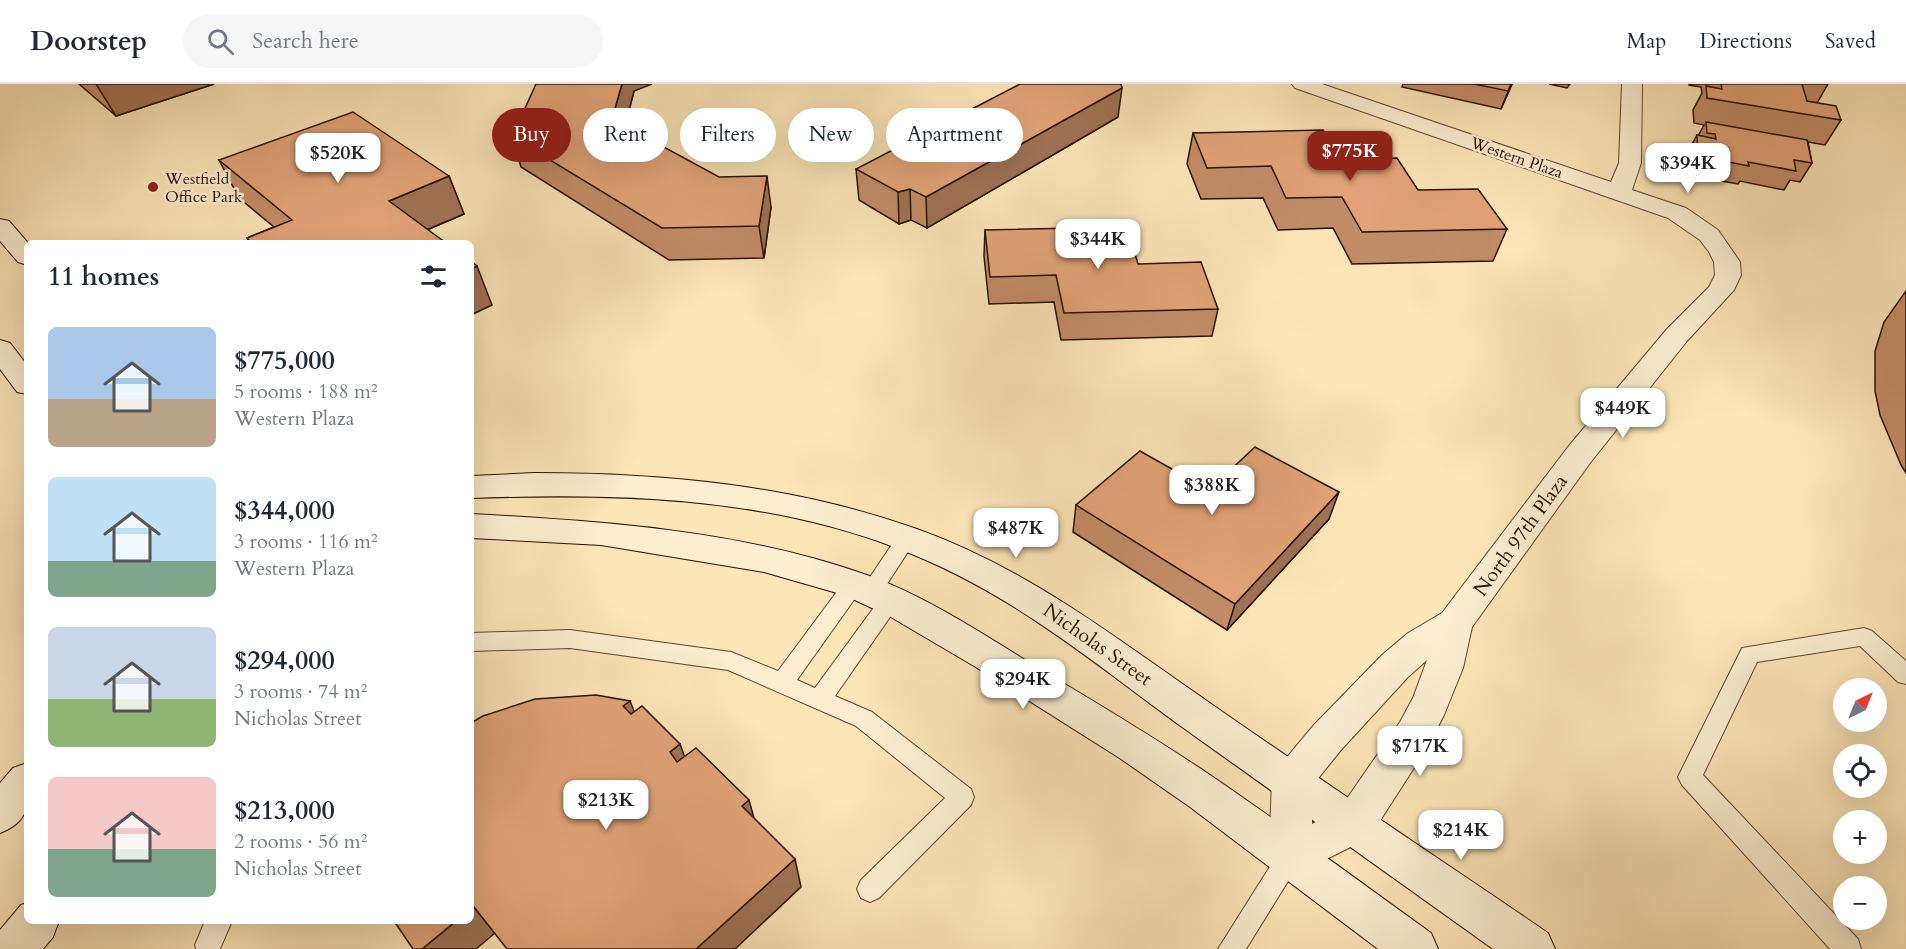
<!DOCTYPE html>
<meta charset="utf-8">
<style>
body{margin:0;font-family:Cardo,serif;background:#f6f6f7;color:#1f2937;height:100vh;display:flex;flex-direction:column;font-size:22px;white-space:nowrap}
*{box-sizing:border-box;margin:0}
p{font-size:20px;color:#747a83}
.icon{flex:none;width:33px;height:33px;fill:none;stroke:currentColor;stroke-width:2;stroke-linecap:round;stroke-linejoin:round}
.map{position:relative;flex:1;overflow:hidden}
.details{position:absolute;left:24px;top:156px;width:450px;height:684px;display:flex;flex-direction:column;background:#fff;border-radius:9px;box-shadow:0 6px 24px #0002}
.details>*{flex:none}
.guide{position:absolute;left:492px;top:24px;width:570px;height:54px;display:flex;gap:12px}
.needle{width:39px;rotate:43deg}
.buttons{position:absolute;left:1833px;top:594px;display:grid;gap:12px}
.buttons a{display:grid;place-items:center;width:54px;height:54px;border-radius:50%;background:#fff;box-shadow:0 6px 24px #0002;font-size:30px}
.price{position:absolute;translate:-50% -51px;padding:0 14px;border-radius:12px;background:#fff;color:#222;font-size:20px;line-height:39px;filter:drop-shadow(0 2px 3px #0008)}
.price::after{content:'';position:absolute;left:50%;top:36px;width:18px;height:14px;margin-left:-9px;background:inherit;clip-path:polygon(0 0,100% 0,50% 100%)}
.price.active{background:#8f2418;color:#fff}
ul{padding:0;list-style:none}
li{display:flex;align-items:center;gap:18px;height:150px;padding:0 24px}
li span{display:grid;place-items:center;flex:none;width:168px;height:120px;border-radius:9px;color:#555}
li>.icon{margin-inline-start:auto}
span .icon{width:72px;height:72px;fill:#fffc;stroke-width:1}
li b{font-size:26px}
h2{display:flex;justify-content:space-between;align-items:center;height:72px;padding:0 24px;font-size:26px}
.pill{padding:0 21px;border-radius:27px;background:#fff;box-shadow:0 6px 24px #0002;font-size:21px;line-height:54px}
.pill.active{background:#8f2418;color:#fff}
header{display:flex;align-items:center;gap:36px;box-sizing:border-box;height:84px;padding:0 30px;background:#fff;border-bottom:2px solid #e0e1e3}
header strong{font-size:28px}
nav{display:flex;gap:33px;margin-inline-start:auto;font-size:21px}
.search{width:420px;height:54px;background:#f6f6f7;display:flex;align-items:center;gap:15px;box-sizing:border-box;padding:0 21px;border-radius:33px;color:#747a83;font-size:22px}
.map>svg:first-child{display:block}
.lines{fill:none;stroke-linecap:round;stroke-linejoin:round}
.lane-casing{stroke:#5d452e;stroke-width:2}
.street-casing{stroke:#5d452e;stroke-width:2}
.secondary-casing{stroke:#281000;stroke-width:2}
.lane{fill:#fdeed0;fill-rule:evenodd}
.street{fill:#fdeed0;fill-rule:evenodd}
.secondary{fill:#fdeed0;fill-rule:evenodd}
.wall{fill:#c28c66;stroke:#281000;stroke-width:1.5}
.shaded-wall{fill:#9e7253;stroke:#281000;stroke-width:1.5}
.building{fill:#e1a377;stroke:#281000;stroke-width:1.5}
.poi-dot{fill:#8f2418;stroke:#fdeed0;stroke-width:2}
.labels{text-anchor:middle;stroke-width:5;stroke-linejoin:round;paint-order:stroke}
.far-street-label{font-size:16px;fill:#281000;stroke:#fdeed0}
.far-poi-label{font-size:16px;fill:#281000;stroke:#fdeed0;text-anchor:start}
.street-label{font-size:20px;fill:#281000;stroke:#fdeed0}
</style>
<header>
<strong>Doorstep</strong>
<div class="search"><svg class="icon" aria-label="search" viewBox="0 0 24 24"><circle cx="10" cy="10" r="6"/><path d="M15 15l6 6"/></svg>Search here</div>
<nav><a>Map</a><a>Directions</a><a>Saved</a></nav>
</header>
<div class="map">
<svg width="1906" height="865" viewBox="0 0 1906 865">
<rect width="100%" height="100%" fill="#fce5b7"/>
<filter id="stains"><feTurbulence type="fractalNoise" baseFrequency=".00333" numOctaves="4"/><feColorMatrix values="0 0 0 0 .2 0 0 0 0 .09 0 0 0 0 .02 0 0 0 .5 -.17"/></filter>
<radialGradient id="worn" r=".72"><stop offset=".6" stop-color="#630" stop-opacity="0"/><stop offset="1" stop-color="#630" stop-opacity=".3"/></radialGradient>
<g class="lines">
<defs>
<path id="lane" d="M906 448 913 450 916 455 913 460 878 514 871 516 864 514 861 508 864 502 899 450Z
M854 492 861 494 864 500 861 506 797 596 815 604 883 511 890 509 897 511 900 517 897 523 835 612 872 628 971 705 974 713 971 721 879 814 870 818 861 814 857 805 861 796 945 714 856 642 728 586 570 564 471 567V549L570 546 731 568 778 587 847 494Z
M1864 544 1872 547 1906 577V600L1898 598 1860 562 1757 578 1703 691 1858 855 1861 865H1830L1682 701 1678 693 1742 564Z
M1290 761 1299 765 1303 773 1246 865H1218L1281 765Z
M205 837H232L220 865H196L195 861Z"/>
<path id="street" d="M1292 0H1322L1611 98 1619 79 1622 0H1642L1641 79 1632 106 1686 124 1718 146 1740 178 1741 191 1734 206 1687 257 1590 379 1472 543 1463 584 1444 631 1428 662 1369 754 1290 793 1275 787 1269 773 1272 697 1278 684 1313 642 1382 571 1408 549 1442 529 1568 363 1667 245 1709 203 1715 191 1714 178 1709 168 1700 156 1668 134 1295 4ZM1427 576 1413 614 1400 638 1339 726 1312 740V702L1341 666 1408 593Z"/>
<path id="secondary" d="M0 135 9 137 28 159 27 181 18 178 0 157Z
M0 256 10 259 27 281V310L17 308 0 285Z
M534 389C664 389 793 401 917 445 1028 485 1111 551 1207 617 1320 696 1434 771 1548 849L1555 865H1493C1390 791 1286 717 1182 643 1086 573 1008 506 894 463 759 412 613 409 471 414V392Z
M471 430C602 437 738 446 864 490 927 512 986 552 1043 587 1102 622 1160 657 1216 695 1289 745 1360 798 1431 849L1438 865H1378L1190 723 1121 675 974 582 889 532 844 511 764 488 601 461 471 454Z
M27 679C27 712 36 735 0 749V699L13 684Z
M27 819V837H59L53 853 43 865H0V846L21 821Z"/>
</defs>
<!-- lane casing -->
<use href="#lane" class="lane-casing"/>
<!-- street casing -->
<use href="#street" class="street-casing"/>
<!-- secondary casing -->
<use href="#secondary" class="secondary-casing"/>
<!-- lane -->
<use href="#lane" class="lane"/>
<!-- street -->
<use href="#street" class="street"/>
<!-- secondary -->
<use href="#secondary" class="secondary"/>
</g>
<!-- wall -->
<path class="wall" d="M79 0H214L116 32Z
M1403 0H1512L1501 25 1402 3Z
M1549 0H1570L1567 4Z
M1689 0H1828L1817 19 1841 36 1825 61 1808 58 1812 79 1800 98 1790 96 1784 106 1740 97 1738 100 1688 91 1687 70 1697 51 1698 52 1704 41 1694 39 1693 26 1702 9 1701 3 1689 1Z
M634 7 625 42 771 123 764 174 669 176 521 83 512 53Z
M1118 33 927 144 911 136 899 140 859 116 856 85Z
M1193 49 1340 75 1418 106 1507 145 1493 177 1352 180 1333 144 1278 146 1263 114 1201 115 1187 80Z
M219 76 449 92 464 130 427 146 446 159H249L247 154 274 143 239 114Z
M985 146 1138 180 1218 225 1212 252 1061 256 1054 218 989 220 984 172Z
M1906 207V389L1901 381 1880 331 1875 307V267L1884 238Z
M1209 406 1329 435 1227 546 1073 448 1076 421Z"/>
<!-- shaded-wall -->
<path class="shaded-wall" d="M96 0H214L116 32Z
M622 0H652L634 7 619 65 612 35Z
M1511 0H1512L1509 7 1501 25Z
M1122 4 1118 33 927 144 926 113Z
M449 92 464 130 405 155 389 117Z
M767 92 771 123 764 174 759 142Z
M910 105 911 136 899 140 898 108Z
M477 182 492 221 471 231V185Z
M1339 408 1329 435 1227 546 1235 520Z
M630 617 642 647 623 622Z
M680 660 691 690 681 698 670 668Z
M749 716 757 745 742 722Z
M795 775 801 803 735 865H696Z
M474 823 495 849 476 865H422L456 837H471V825Z"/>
<!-- building -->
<path class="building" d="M536 0H622L612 35 719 93 767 92 759 142 662 144 512 53Z
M1020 0H1121L1122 4 926 113 910 105 898 108 856 85Z
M1474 0H1511L1508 7Z
M1721 0H1802L1807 17 1836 22 1841 36 1707 14 1706 2 1722 5Z
M353 28 449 92 389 117 446 159H252L247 154 292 136 219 76Z
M1706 38 1807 56 1812 79 1794 76 1796 87 1748 78 1749 82 1698 72 1697 51 1716 55 1715 50 1707 49Z
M1323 46 1340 75 1397 74 1418 106 1478 105 1507 145 1362 148 1342 113 1286 114 1271 82 1207 84 1193 49Z
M1127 143 1138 180 1201 178 1218 225 1064 229 1056 191 990 193 985 146Z
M471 177 477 182 471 185Z
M1255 363 1339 408 1235 520 1076 421 1140 367 1209 406Z
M596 611 630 617 623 622 631 630 642 622 680 660 670 668 677 678 696 664 749 716 742 722 795 775 696 865H507L474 823 471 825V639L483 632 535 615Z
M394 837H456L422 865H413Z"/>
<!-- markers -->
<circle class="poi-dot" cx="153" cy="103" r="6"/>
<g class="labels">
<!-- far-street labels -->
<g class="far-street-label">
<text transform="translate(1517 73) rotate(19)" y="6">Western Plaza</text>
</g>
<!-- far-poi labels -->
<g class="far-poi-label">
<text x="165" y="100">Westfield<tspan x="165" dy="18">Office Park</tspan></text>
</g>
<!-- street labels -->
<g class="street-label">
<text transform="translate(1520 451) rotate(-54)" y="7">North 97th Plaza</text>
<text transform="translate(1098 560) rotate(35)" y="7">Nicholas Street</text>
</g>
</g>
<rect width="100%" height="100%" filter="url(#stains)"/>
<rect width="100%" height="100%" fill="url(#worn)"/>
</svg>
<div class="buttons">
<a><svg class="needle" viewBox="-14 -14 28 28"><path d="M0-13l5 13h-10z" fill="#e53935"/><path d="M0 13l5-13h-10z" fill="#747a83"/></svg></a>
<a><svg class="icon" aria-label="locate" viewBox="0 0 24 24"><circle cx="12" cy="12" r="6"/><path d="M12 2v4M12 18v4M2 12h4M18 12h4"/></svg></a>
<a>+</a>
<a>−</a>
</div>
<b class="price active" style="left:1350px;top:98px">$775K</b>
<b class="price" style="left:338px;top:100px">$520K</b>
<b class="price" style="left:1688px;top:110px">$394K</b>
<b class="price" style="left:1098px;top:186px">$344K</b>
<b class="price" style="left:1623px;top:355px">$449K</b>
<b class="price" style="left:1212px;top:432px">$388K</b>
<b class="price" style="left:1016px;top:475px">$487K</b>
<b class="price" style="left:1023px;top:626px">$294K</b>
<b class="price" style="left:1420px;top:693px">$717K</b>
<b class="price" style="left:606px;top:747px">$213K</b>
<b class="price" style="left:1461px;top:777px">$214K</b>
<div class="guide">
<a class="pill active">Buy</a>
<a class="pill">Rent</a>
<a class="pill">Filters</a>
<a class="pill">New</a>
<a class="pill">Apartment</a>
</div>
<section class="details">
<h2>11 homes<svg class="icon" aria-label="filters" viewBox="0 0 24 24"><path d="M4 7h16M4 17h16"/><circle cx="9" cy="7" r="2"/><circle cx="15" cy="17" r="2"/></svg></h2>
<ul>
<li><span style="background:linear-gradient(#a9c7e8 60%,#b9a48a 0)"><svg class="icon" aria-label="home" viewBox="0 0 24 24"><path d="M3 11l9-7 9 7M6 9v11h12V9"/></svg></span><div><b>$775,000</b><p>5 rooms · 188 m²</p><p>Western Plaza</p></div></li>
<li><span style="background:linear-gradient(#bfe0f5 70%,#7fa58c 0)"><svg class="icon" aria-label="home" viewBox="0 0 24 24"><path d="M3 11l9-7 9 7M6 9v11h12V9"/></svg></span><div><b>$344,000</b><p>3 rooms · 116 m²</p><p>Western Plaza</p></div></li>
<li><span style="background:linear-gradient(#c9d6e8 60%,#8fb573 0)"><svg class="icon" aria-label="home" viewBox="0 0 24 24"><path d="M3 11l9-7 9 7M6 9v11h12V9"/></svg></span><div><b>$294,000</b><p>3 rooms · 74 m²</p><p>Nicholas Street</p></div></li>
<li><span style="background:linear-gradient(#f6c9c9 60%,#7fa58c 0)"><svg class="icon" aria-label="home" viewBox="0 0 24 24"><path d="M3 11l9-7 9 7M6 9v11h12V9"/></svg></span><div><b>$213,000</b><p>2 rooms · 56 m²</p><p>Nicholas Street</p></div></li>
</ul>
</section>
</div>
